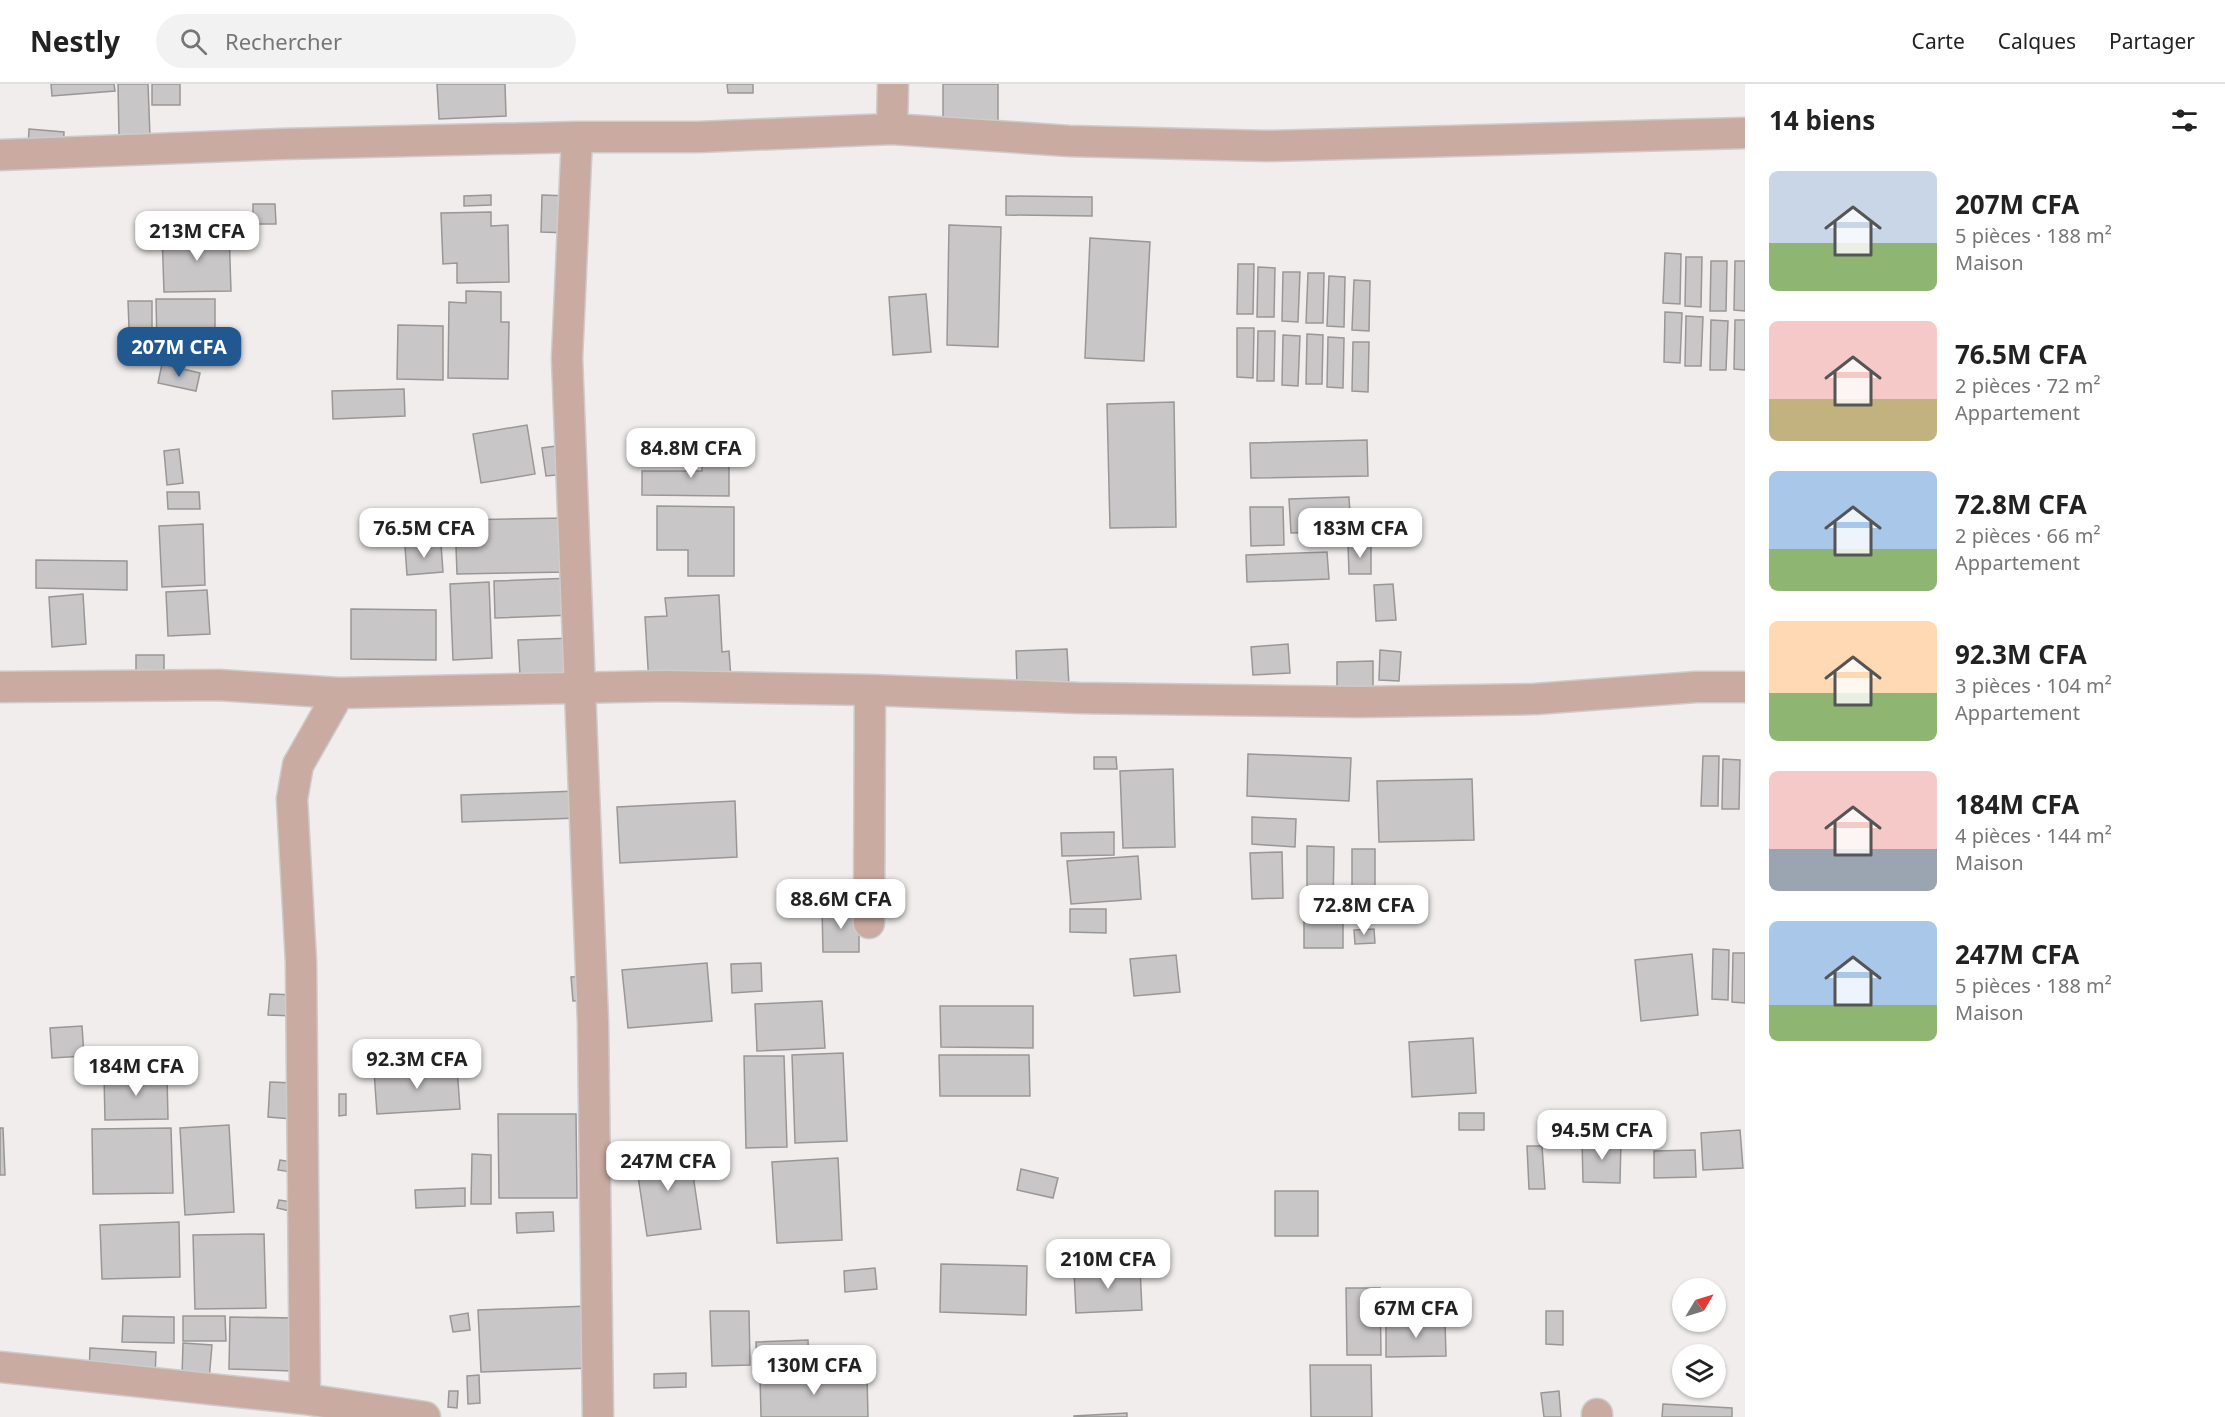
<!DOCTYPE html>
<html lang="fr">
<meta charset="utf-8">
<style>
body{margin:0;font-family:"Noto Sans",sans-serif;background:#f2f2f2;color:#222;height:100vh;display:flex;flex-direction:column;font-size:22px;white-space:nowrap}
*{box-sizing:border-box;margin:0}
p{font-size:20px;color:#767676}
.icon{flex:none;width:33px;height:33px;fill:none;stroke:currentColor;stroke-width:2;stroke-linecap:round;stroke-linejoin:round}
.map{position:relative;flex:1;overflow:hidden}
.sheet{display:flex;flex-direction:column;background:#fff;width:480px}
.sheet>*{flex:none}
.needle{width:39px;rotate:52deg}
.buttons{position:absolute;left:1672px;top:1194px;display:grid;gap:12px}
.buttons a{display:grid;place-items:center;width:54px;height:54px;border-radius:50%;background:#fff;box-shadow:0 2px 4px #0004;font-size:30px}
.price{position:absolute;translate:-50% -51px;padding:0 14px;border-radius:12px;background:#fff;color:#222;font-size:20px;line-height:39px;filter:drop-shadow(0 2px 3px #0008)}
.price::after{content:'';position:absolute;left:50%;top:36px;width:18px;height:14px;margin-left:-9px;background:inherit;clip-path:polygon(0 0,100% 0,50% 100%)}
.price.selected{background:#215890;color:#fff}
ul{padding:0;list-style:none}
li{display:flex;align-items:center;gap:18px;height:150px;padding:0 24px}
li span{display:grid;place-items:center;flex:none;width:168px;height:120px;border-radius:9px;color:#555}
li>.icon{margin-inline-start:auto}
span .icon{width:72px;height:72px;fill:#fffc;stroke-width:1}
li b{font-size:26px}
h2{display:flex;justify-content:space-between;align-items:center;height:72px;padding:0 24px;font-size:26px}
header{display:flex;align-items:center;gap:36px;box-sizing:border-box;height:84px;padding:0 30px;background:#fff;border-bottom:2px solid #e0e0e0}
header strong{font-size:28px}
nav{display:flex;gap:33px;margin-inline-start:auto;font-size:21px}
.search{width:420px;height:54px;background:#f2f2f2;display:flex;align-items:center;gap:15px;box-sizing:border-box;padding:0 21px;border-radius:33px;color:#767676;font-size:22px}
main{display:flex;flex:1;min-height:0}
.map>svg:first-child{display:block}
.building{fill:#c9c6c7;stroke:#999697;stroke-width:1.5}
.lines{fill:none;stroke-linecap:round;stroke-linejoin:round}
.street-casing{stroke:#cecbcb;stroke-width:33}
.street{stroke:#caaba2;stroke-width:30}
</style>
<header>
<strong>Nestly</strong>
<div class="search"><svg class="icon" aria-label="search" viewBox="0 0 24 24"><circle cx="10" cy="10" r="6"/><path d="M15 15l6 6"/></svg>Rechercher</div>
<nav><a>Carte</a><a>Calques</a><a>Partager</a></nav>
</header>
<main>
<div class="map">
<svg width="1745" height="1333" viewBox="0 0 1745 1333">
<rect width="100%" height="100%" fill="#f1eded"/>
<!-- building -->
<path class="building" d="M51 0H114L115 7 52 12Z
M118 0H148L150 52H119Z
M152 0H180V21H152Z
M437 0H505L506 32 439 35Z
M727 0H753V9H728Z
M943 0H998V39H943Z
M29 45 64 48 63 68 28 64Z
M491 111V121L464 122V112Z
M542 111 569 112V149L541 148Z
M1006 112 1092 113V132L1006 131Z
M253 120H275L276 140H253Z
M491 128V142L508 141 509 198 457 199V179L443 180 441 129Z
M949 141 1001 143 998 263 947 261Z
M229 147 231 207 164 208 162 149Z
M1090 154 1150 158 1144 277 1085 274Z
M1665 169 1681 170 1680 220 1663 219Z
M1686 173H1702L1701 223 1685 222Z
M1711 177H1727L1726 227H1710Z
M1735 177H1745V227L1734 226Z
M1238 180H1254L1253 230H1237Z
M1258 183 1275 184 1274 233H1257Z
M1283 188H1300L1298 238 1282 237Z
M1308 189H1324L1323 239H1306Z
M1329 192 1345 193 1344 243 1327 242Z
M1354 196 1370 197 1369 247 1352 246Z
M466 207 501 208V238H509L508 295 448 294 449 218 466 219Z
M926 210 931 268 893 271 889 213Z
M156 215H215V264H157Z
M128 217H152V244H129Z
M1665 228 1682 229 1680 279 1664 278Z
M1686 232 1703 233 1701 282H1685Z
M1711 236 1728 237 1726 286H1710Z
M1735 236H1745V286L1734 285Z
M398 241 443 242V296L397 295Z
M1237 244H1254L1253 294 1237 293Z
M1258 247H1275L1274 297H1257Z
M1307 250 1323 251 1322 300H1306Z
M1283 251 1300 252 1298 302 1282 301Z
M1328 253 1344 254 1343 304 1327 303Z
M1353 258H1369L1368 308 1352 307Z
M162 280 200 289 196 307 158 299Z
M404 305 405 332 333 335 332 307Z
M1174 318 1176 443 1110 444 1107 320Z
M527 341 535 390 481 399 473 350Z
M1367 356 1368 392 1251 394 1250 359Z
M563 361 567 390 546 392 542 364Z
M179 365 183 399 167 401 164 367Z
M702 369H729V412L642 411V387H702Z
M167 408H199L200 425H168Z
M1349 413 1351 447 1291 449 1289 415Z
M657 422 734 423V492H688V466H657Z
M1250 423H1283L1284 461 1251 462Z
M566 434 568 488 457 490 455 436Z
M203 440 205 501 162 503 159 442Z
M1371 459V490H1349L1348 460Z
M441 460 443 488 407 491 405 462Z
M1327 468 1329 495 1247 498 1246 471Z
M36 476 127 477V506L36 504Z
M572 494 573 531 495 534 494 497Z
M489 498 492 574 453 576 450 500Z
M1393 500 1396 536 1376 537 1374 501Z
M207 506 210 550 168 552 166 508Z
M83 510 86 560 52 563 49 513Z
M719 511 722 568 729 567 731 595 649 600 645 533 667 532 665 514Z
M351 525 436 526V576L351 575Z
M573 554 575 590 520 592 518 556Z
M1288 560 1290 589 1253 591 1251 563Z
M1067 565 1069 602 1017 603 1016 567Z
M1380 566 1401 568 1399 597 1379 596Z
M136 571H164V601L136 600Z
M1373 577V606H1337V578Z
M1248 670 1351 674 1349 717 1247 712Z
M1703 672H1719L1718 722H1701Z
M1094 673H1116L1117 685H1094Z
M1723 675 1740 676 1739 725H1722Z
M1173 685 1175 763 1123 764 1120 687Z
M1472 695 1474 756 1379 758 1377 697Z
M577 707 578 734 462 738 461 711Z
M735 717 737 773 620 779 617 723Z
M1252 733 1296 735 1295 763 1252 760Z
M1114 748V771L1062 772 1061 749Z
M1307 762 1334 763 1333 825 1307 824Z
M1352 765H1375V823H1352Z
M1282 768 1283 814 1252 815 1250 769Z
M1138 772 1141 815 1071 820 1067 777Z
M822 824H859V868H823Z
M1070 825H1106V849L1070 848Z
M1354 827H1374L1375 838H1354Z
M1304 828H1343V864H1304Z
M1374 845 1375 859 1355 860 1354 846Z
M1713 865 1729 866 1728 916 1712 915Z
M1733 869H1745V919L1732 918Z
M1692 870 1698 931 1641 937 1635 876Z
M1176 871 1180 908 1134 912 1130 875Z
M707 879 712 937 628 944 622 886Z
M761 879 762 907 732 909 731 880Z
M587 892 589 916 573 917 571 893Z
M270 910 296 911 295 932 268 931Z
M822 917 825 964 757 967 755 920Z
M940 922H1033V964L941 963Z
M82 942 84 972 52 974 50 944Z
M1473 954 1476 1009 1412 1013 1409 958Z
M843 969 847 1057 795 1059 792 971Z
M939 971H1029L1030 1012H940Z
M744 972H784L787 1063 746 1064Z
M457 983 460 1025 377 1030 374 987Z
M167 991 168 1035 105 1036 104 992Z
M270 998 294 999 292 1035 268 1033Z
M339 1010H346V1031L339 1032Z
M1459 1029H1484V1046H1459Z
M498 1030H576L577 1114H499Z
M229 1041 234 1128 185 1131 180 1044Z
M0 1044H3L5 1091H0Z
M171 1044 173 1109 93 1110 92 1045Z
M1740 1046 1743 1084 1703 1086 1701 1049Z
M1582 1056H1621L1620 1099 1583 1098Z
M1527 1062H1542L1545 1105H1529Z
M689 1064 701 1145 647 1152 635 1072Z
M1695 1066 1696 1093 1654 1094V1067Z
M472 1070 491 1071V1120H471Z
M838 1074 842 1156 777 1159 772 1078Z
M280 1076 292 1078 291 1088 278 1086Z
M1021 1085 1058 1094 1053 1114 1017 1106Z
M465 1104V1122L416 1124 415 1106Z
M1275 1107H1318V1152H1275Z
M279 1116 292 1118 290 1127 277 1124Z
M553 1128 554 1147 517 1149 516 1129Z
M179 1138 180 1193 102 1195 100 1141Z
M264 1150 266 1224 195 1225 193 1151Z
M941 1180 1027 1182 1026 1231 940 1228Z
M1140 1183 1142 1226 1076 1229 1074 1186Z
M875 1184 877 1205 845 1208 844 1187Z
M1346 1204H1380L1381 1271H1347Z
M589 1222 591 1284 481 1288 478 1226Z
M710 1227H749L750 1281 712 1282Z
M1546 1227H1563V1261L1546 1260Z
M468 1229 470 1246 453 1248 450 1232Z
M123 1232 174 1233V1259L122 1258Z
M183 1232H225L226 1257H183Z
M230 1233 294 1234 292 1287 229 1285Z
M1386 1238H1445L1446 1272 1386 1273Z
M808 1256 809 1286 757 1288 756 1258Z
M183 1259 212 1261 209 1296 182 1293Z
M90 1264 156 1268 155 1295 89 1291Z
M1310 1281H1371L1372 1333H1311Z
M1716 1281 1725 1282 1723 1298 1716 1297Z
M686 1289V1303L654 1304V1290Z
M479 1291 480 1319 468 1320 467 1292Z
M867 1291 868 1333H761L760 1292Z
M449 1307H458L457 1324 448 1323Z
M1559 1307 1561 1333H1544L1541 1309Z
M1663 1320 1732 1324V1333H1662Z
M1127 1329V1333H1074V1332Z"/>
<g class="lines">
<defs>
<path id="street" d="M892 45 893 0
M577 53 567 274 593 938 598 1333
M0 71 282 60 577 53H699L892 45 1069 57 1267 62 1745 49
M0 603 219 601 339 609 665 602 870 606 1079 614 1359 618 1535 615 1696 603H1745
M869 839 870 606
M0 1283 305 1315 425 1333
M305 1315 301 878 292 715 298 681 339 609
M1597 1333V1330"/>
</defs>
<!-- street casing -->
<use href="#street" class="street-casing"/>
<!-- street -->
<use href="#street" class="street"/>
</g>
</svg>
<div class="buttons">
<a><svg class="needle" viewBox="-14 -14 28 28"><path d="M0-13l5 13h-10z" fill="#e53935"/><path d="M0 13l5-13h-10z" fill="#767676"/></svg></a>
<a><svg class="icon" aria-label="layers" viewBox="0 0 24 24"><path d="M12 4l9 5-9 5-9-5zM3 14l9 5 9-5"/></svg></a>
</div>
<b class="price" style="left:197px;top:178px">213M CFA</b>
<b class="price selected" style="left:179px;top:294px">207M CFA</b>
<b class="price" style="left:691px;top:395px">84.8M CFA</b>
<b class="price" style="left:424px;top:475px">76.5M CFA</b>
<b class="price" style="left:1360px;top:475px">183M CFA</b>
<b class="price" style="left:841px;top:846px">88.6M CFA</b>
<b class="price" style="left:1364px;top:852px">72.8M CFA</b>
<b class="price" style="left:417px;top:1006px">92.3M CFA</b>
<b class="price" style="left:136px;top:1013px">184M CFA</b>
<b class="price" style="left:1602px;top:1077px">94.5M CFA</b>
<b class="price" style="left:668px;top:1108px">247M CFA</b>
<b class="price" style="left:1108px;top:1206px">210M CFA</b>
<b class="price" style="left:1416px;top:1255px">67M CFA</b>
<b class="price" style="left:814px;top:1312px">130M CFA</b>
</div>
<section class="sheet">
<h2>14 biens<svg class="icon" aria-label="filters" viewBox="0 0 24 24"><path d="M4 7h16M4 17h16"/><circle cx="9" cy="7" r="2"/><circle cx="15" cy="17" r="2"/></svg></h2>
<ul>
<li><span style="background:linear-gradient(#c9d6e8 60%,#8fb573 0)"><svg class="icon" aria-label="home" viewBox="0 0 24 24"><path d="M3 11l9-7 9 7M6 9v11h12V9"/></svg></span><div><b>207M CFA</b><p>5 pièces · 188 m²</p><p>Maison</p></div></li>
<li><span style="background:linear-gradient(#f6c9c9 65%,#c2b280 0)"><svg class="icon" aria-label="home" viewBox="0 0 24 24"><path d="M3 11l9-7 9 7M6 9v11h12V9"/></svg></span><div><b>76.5M CFA</b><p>2 pièces · 72 m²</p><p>Appartement</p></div></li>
<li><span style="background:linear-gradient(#a9c7e8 65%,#8fb573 0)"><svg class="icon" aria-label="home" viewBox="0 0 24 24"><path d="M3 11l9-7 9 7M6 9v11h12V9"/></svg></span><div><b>72.8M CFA</b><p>2 pièces · 66 m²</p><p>Appartement</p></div></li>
<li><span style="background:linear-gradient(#ffd9b3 60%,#8fb573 0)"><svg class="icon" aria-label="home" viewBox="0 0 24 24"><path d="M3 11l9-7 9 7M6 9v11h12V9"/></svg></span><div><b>92.3M CFA</b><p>3 pièces · 104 m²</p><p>Appartement</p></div></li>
<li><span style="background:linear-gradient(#f6c9c9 65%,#9aa5b1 0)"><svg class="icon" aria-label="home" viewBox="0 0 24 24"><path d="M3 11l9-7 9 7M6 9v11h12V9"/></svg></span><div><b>184M CFA</b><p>4 pièces · 144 m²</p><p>Maison</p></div></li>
<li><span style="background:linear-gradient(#a9c7e8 70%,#8fb573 0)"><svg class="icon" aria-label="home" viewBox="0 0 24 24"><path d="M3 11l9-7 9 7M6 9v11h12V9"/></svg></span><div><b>247M CFA</b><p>5 pièces · 188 m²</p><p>Maison</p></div></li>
</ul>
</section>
</main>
